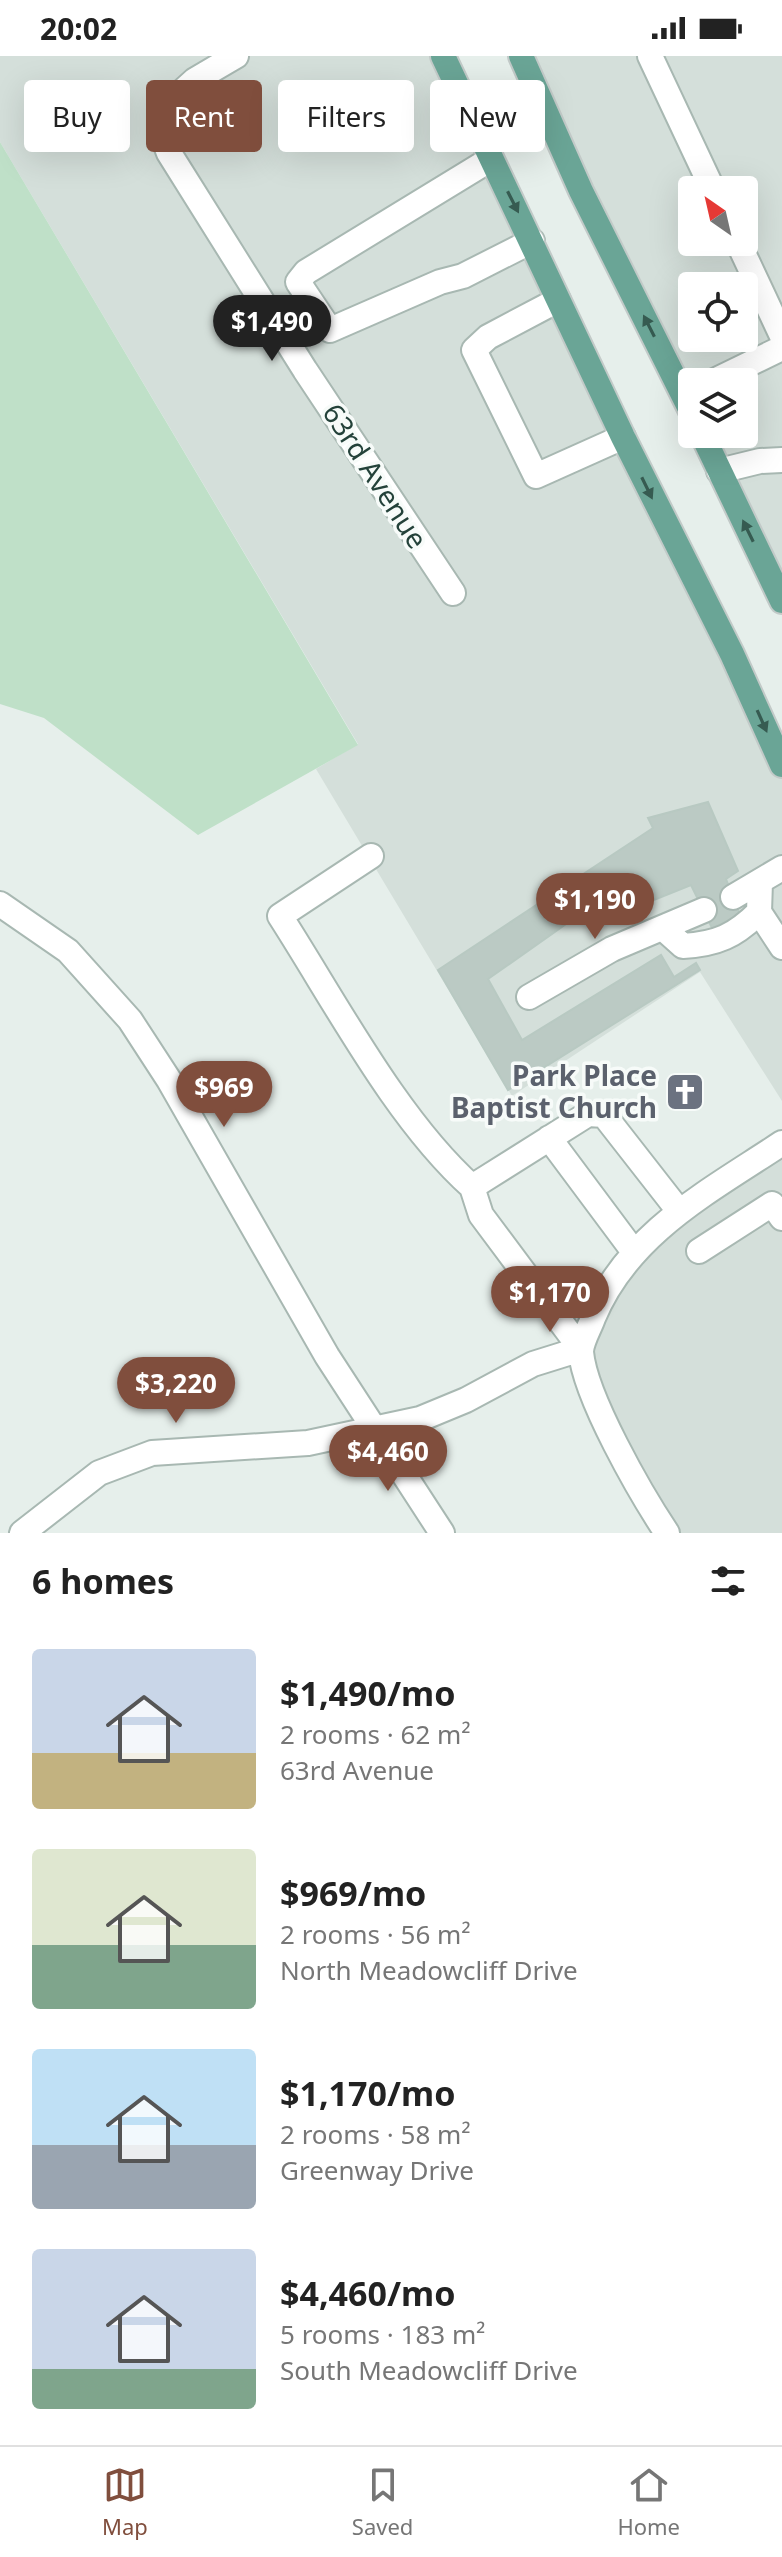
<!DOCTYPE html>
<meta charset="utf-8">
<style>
body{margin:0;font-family:"Noto Sans",sans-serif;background:#f6f6f6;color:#222;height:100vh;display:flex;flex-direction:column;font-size:30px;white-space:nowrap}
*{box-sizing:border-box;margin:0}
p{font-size:26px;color:#767676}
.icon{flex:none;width:44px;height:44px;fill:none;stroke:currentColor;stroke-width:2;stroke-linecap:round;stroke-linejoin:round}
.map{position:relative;height:1477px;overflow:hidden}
.panel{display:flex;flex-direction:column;background:#fff;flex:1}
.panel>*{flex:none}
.banner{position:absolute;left:24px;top:24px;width:734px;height:72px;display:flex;gap:16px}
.needle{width:52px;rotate:326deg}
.buttons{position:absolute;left:678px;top:120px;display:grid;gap:16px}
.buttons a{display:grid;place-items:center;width:80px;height:80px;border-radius:8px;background:#fff;box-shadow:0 8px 32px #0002;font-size:40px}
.price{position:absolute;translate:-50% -68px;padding:0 18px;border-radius:28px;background:#804e3d;color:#fff;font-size:26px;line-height:52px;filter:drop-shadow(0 2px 4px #0008)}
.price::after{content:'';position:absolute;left:50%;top:48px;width:24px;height:18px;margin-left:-12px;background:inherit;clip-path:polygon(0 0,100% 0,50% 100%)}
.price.selected{background:#222;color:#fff}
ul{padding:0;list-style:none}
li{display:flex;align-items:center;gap:24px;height:200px;padding:0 32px}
li span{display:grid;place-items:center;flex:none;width:224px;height:160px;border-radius:8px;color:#555}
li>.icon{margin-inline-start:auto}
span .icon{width:96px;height:96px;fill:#fffc;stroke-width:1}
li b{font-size:34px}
h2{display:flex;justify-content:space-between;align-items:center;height:96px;padding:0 32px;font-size:34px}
.pill{padding:0 28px;border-radius:8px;background:#fff;box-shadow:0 8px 32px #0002;font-size:28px;line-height:72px}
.pill.selected{background:#804e3d;color:#fff}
.status{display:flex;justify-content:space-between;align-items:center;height:56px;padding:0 40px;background:#fff;direction:ltr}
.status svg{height:22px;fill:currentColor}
.tabs{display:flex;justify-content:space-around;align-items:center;height:112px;border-top:2px solid #e0e0e0;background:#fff;font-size:22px;color:#767676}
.tabs a{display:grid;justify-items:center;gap:4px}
.tabs .selected{color:#804e3d}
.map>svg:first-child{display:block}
.built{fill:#d4dfda;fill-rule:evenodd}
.green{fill:#bfe0c8}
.building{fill:#bbcac4;stroke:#b8c9c2;stroke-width:2}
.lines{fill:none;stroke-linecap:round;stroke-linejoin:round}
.minor-casing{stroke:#a8b8b2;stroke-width:28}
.major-casing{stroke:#c2cac8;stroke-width:28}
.minor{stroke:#fff;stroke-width:24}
.major{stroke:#6aa596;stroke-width:24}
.oneway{fill:#365b51}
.labels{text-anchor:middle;stroke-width:7;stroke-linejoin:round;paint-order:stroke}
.street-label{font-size:28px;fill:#24423a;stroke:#f7fbf9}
.worship-label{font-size:28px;font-weight:bold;fill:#5b616d;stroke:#f7fbf9;text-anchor:end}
</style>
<div class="status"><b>20:02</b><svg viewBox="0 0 49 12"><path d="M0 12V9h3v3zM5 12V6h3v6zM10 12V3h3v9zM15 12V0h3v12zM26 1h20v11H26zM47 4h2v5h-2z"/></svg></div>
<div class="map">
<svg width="782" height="1477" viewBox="0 0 782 1477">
<rect width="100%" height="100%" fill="#e6efeb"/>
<!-- built -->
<path class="built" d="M0 0H445L782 699V1045L700 916 512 1040 316 713 358 688 0 86Z
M523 0H782V541L704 378H744V326H692V353ZM692 134H744V186H692ZM692 230H744V282H692Z
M782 1087V1477H665L581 1293 623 1207Z"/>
<!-- green -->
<path class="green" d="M0 86 358 689 198 779 44 662 0 648Z"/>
<!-- building -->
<path class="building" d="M708 746 738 815 726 823 740 859 712 872 691 829 649 846 637 818 488 923 522 984 661 899 674 921 696 907 700 914 508 1034 438 914 653 772 648 762Z"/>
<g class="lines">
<defs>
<path id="minor" d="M236 0 195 24 163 53V81L169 97 305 314 453 537
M650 0 713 134
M491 103 306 216 298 226 330 274 440 226 463 220 532 185
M738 186 782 280
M558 244 488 281 474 294 536 420 623 381
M712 326 782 292
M719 415 760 405 782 404
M371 800 280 860C336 947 396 1063 472 1131
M733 841 782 812
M0 848 68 895 130 964 169 1024 327 1300 442 1477
M759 856 782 891
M664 873 683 890C717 888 735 880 759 856L760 826
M529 941 612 893 704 854
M549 1082 634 1196
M699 1195 772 1148 782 1162
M22 1477 99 1417 152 1397 308 1387 420 1363 466 1344 533 1308 581 1293 481 1159 472 1131 588 1058 604 1059 679 1155
M667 1477C641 1438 585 1341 581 1296 581 1286 590 1271 593 1262 628 1177 710 1135 782 1087"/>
<path id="major" d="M443 0 623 381 732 598 782 709
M521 0 581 135 692 357
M702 378 782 545"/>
</defs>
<!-- minor casing -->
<use href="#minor" class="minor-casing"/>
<!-- major casing -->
<use href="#major" class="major-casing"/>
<!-- minor -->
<use href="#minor" class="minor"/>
<!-- major -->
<use href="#major" class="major"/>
</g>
<!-- one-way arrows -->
<defs><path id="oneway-solid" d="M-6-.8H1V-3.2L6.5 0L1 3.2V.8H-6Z" transform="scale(2)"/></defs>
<g class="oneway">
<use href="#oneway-solid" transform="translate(513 146) rotate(63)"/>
<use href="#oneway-solid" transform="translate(649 270) rotate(-117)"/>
<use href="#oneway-solid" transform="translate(647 432) rotate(64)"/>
<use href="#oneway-solid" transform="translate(748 475) rotate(-116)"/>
<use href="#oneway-solid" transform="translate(762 665) rotate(66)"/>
</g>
<!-- icons -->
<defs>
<symbol id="church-square" viewBox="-11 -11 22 22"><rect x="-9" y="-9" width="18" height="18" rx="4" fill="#6b7280" stroke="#f7fbf9"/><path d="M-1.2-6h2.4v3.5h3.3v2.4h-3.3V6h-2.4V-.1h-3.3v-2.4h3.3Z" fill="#fff"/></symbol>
</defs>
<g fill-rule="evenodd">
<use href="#church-square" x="663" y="1014" width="44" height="44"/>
</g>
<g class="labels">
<!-- street labels -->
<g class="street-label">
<text transform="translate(375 420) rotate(57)" y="10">63rd Avenue</text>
</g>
<!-- worship labels -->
<g class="worship-label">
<text x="657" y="1030">Park Place<tspan x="657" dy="32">Baptist Church</tspan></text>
</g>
</g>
</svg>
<div class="buttons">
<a><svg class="needle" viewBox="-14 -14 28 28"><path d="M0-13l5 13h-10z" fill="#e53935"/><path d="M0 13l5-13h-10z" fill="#767676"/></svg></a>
<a><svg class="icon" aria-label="locate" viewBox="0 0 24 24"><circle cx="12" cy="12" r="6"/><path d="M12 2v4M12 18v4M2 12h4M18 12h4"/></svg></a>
<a><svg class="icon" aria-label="layers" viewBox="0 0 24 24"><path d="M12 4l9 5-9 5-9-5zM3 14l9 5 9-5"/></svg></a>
</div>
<b class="price selected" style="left:272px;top:307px">$1,490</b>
<b class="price" style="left:595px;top:885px">$1,190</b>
<b class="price" style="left:224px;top:1073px">$969</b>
<b class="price" style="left:550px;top:1278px">$1,170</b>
<b class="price" style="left:176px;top:1369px">$3,220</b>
<b class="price" style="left:388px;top:1437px">$4,460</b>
<div class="banner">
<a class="pill">Buy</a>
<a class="pill selected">Rent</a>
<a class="pill">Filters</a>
<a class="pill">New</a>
</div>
</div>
<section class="panel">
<h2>6 homes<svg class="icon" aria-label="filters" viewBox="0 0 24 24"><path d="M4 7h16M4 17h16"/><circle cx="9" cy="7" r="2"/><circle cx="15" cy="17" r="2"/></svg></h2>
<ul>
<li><span style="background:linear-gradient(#c9d6e8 65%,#c2b280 0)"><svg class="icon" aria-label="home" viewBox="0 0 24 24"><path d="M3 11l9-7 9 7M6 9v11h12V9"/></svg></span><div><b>$1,490/mo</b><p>2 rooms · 62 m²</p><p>63rd Avenue</p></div></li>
<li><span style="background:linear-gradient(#dfe7d0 60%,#7fa58c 0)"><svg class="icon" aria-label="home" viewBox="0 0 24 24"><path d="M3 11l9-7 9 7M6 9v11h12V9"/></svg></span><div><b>$969/mo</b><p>2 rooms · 56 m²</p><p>North Meadowcliff Drive</p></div></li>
<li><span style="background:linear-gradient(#bfe0f5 60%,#9aa5b1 0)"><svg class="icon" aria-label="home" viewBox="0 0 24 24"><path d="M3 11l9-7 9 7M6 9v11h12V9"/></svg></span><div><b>$1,170/mo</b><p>2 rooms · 58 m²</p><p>Greenway Drive</p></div></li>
<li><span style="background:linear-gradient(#c9d6e8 75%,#7fa58c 0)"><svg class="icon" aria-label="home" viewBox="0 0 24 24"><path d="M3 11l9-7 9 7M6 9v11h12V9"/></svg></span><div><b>$4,460/mo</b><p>5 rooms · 183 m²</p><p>South Meadowcliff Drive</p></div></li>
</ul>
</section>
<nav class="tabs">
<a class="selected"><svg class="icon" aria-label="map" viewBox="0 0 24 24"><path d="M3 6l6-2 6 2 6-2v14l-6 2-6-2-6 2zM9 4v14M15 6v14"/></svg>Map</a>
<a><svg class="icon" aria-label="saved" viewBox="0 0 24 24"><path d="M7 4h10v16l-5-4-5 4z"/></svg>Saved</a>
<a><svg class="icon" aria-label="home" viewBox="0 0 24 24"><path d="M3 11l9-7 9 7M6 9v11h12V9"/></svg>Home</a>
</nav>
